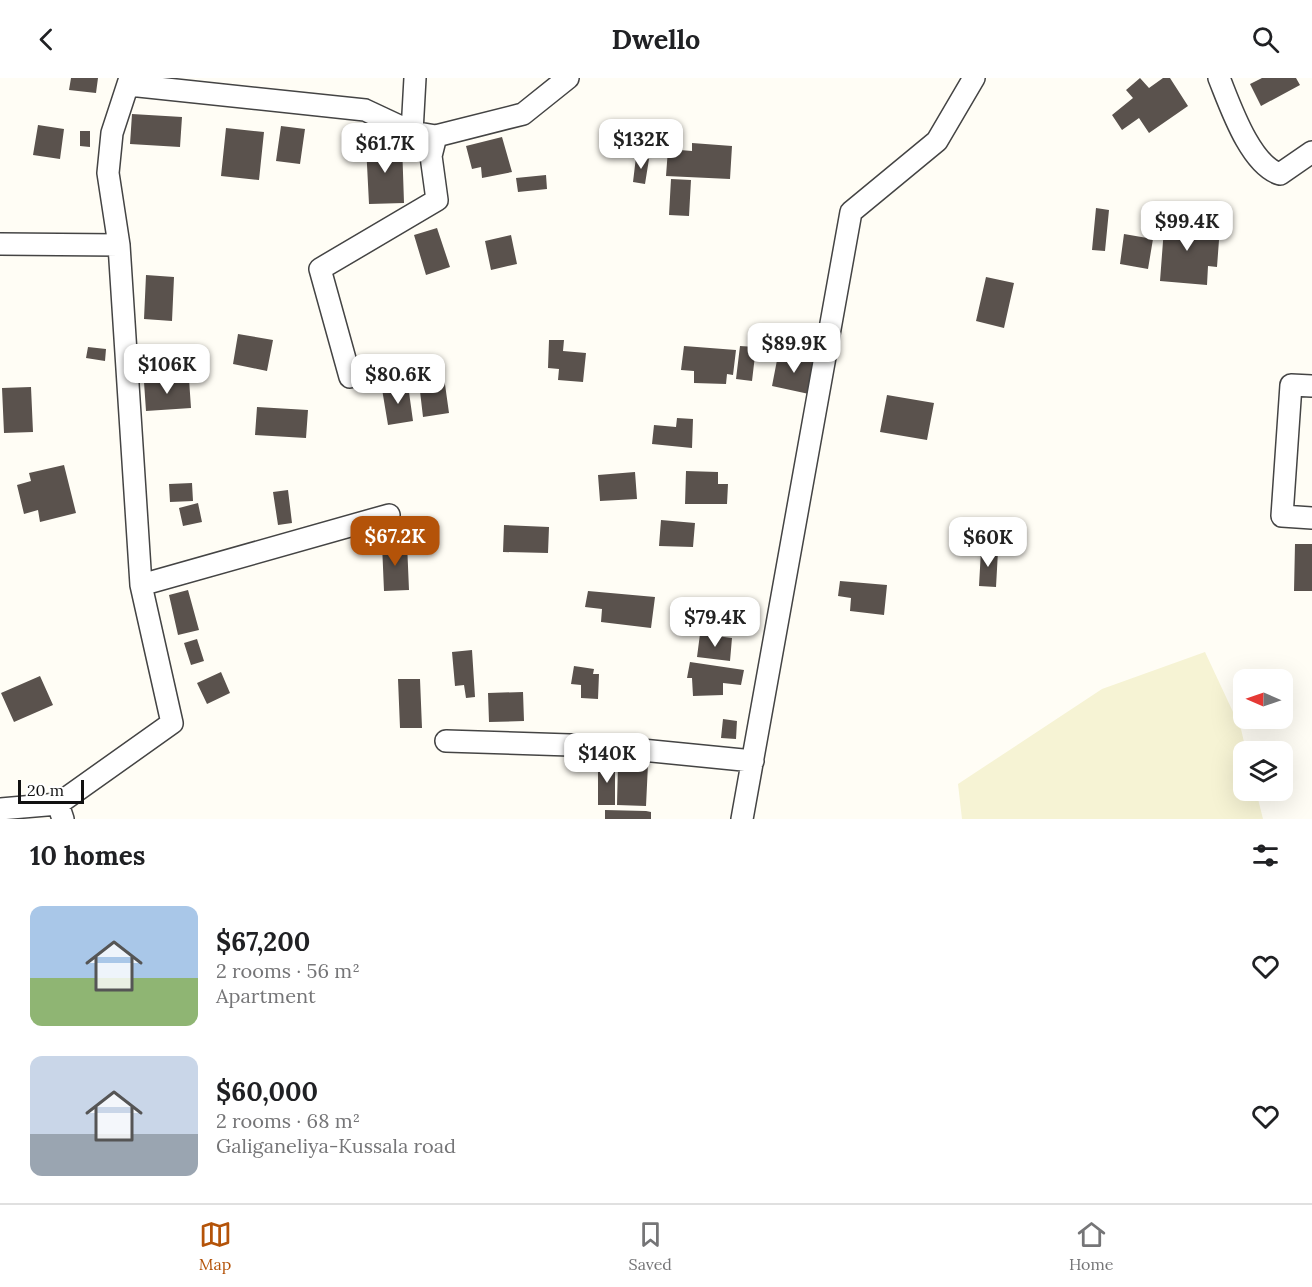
<!DOCTYPE html>
<meta charset="utf-8">
<style>
body{margin:0;font-family:Lora,serif;background:#f2f2f2;color:#202124;height:100vh;display:flex;flex-direction:column;font-size:22px;white-space:nowrap}
*{box-sizing:border-box;margin:0}
p{font-size:20px;color:#757577}
.icon{flex:none;width:33px;height:33px;fill:none;stroke:currentColor;stroke-width:2;stroke-linecap:round;stroke-linejoin:round}
.map{position:relative;height:741px;overflow:hidden}
.details{display:flex;flex-direction:column;background:#fff;flex:1}
.details>*{flex:none}
.needle{width:39px;rotate:272deg}
.buttons{position:absolute;left:1233px;top:591px;display:grid;gap:12px}
.buttons a{display:grid;place-items:center;width:60px;height:60px;border-radius:12px;background:#fff;box-shadow:0 6px 24px #0002;font-size:30px}
.scale{position:absolute;left:18px;bottom:15px;width:66px;box-sizing:border-box;padding-left:6px;border:3px solid #111;border-top:0;font-size:16px;line-height:21px;white-space:nowrap;color:#111;-webkit-text-stroke:4px #fff;paint-order:stroke}
.price{position:absolute;translate:-50% -51px;padding:0 14px;border-radius:12px;background:#fff;color:#222;font-size:20px;line-height:39px;filter:drop-shadow(0 2px 3px #0008)}
.price::after{content:'';position:absolute;left:50%;top:36px;width:18px;height:14px;margin-left:-9px;background:inherit;clip-path:polygon(0 0,100% 0,50% 100%)}
.price.active{background:#b45309;color:#fff}
ul{padding:0;list-style:none}
li{display:flex;align-items:center;gap:18px;height:150px;padding:0 30px}
li span{display:grid;place-items:center;flex:none;width:168px;height:120px;border-radius:12px;color:#555}
li>.icon{margin-inline-start:auto}
span .icon{width:72px;height:72px;fill:#fffc;stroke-width:1}
li b{font-size:26px}
h2{display:flex;justify-content:space-between;align-items:center;height:72px;padding:0 30px;font-size:26px}
header{display:flex;justify-content:space-between;align-items:center;height:78px;padding:0 30px;background:#fff;font-size:27px;font-weight:800}
.dock{display:flex;justify-content:space-around;align-items:center;height:84px;border-top:2px solid #e0e0e0;background:#fff;font-size:16px;color:#757577}
.dock a{display:grid;justify-items:center;gap:3px}
.dock .active{color:#b45309}
.map>svg:first-child{display:block}
.farmland{fill:#f6f3d4}
.building{fill:#5a524d}
.lines{fill:none;stroke-linecap:round;stroke-linejoin:round}
.minor-casing{stroke:#444;stroke-width:24}
.minor{stroke:#fff;stroke-width:21}
</style>
<header><svg class="icon" aria-label="back" viewBox="0 0 24 24"><path d="M15 5l-7 7 7 7"/></svg>Dwello<svg class="icon" aria-label="search" viewBox="0 0 24 24"><circle cx="10" cy="10" r="6"/><path d="M15 15l6 6"/></svg></header>
<div class="map">
<svg width="1312" height="741" viewBox="0 0 1312 741">
<rect width="100%" height="100%" fill="#fffdf5"/>
<!-- farmland -->
<path class="farmland" d="M1205 574 1241 651 1246 673 1244 674V712L1256 713 1263 741H962L958 706 1102 611Z"/>
<!-- building -->
<path class="building" d="M71 0H98L96 15 69 12Z
M1140 0 1149 10 1163 0H1170L1188 28 1149 55 1139 40 1122 52 1112 37 1133 20 1126 12Z
M1262 0H1296L1300 7 1261 28 1250 6Z
M132 36 182 39 180 69 130 66Z
M38 47 64 51 60 81 33 77Z
M281 48 305 51 300 86 276 83Z
M226 50 264 54 259 102 221 98Z
M80 53H90V69L80 68Z
M502 59 512 94 482 100 481 89 472 91 466 68Z
M402 65 404 125 369 126 366 67Z
M692 65 732 68 730 101 666 98 668 71 692 73Z
M636 79 649 81 645 106 633 104Z
M546 97 547 111 518 114 516 100Z
M671 101 691 102 689 138 669 137Z
M1096 130 1109 132 1105 173 1092 172Z
M1165 137 1202 140 1200 160 1219 162 1217 189 1208 188 1207 207 1160 203Z
M437 150 450 189 426 197 414 157Z
M1124 156 1153 161 1148 191 1120 186Z
M511 157 517 186 491 192 485 163Z
M146 197 174 199 172 243 144 241Z
M986 199 1014 205 1004 250 976 243Z
M238 256 273 262 267 293 233 286Z
M549 262H564L563 273 586 275 583 304 558 302 559 291 548 290Z
M684 268 736 272 733 297 727 296 726 306 694 305V293L681 292Z
M740 268 756 269 752 303 736 301Z
M88 269 106 271 105 283 86 280Z
M778 277 815 284 809 316 772 308Z
M443 292 449 335 423 339 418 296Z
M189 301 191 330 146 333 144 304Z
M408 307 413 343 388 347 382 311Z
M31 309 33 354 4 355 2 310Z
M887 317 934 325 927 362 880 354Z
M257 329 308 332 306 360 255 357Z
M677 340 693 341 692 370 652 366 654 347 676 349Z
M64 387 76 435 40 444 38 432 24 436 17 407 31 403 29 395Z
M686 393 718 394V406H728L727 426H685Z
M635 394 637 421 600 423 598 397Z
M192 405 193 423 170 424 169 406Z
M288 412 292 445 278 447 273 414Z
M198 425 202 444 183 448 179 430Z
M661 442 695 445 693 469 659 468Z
M504 447 549 449 548 475 503 474Z
M407 465 409 512 384 513 382 466Z
M1295 466H1312V513H1294Z
M981 472 998 473 996 509 979 508Z
M840 503 887 507 884 537 850 533 851 520 838 518Z
M188 512 199 552 178 557 169 517Z
M588 513 655 519 651 550 601 544 602 531 585 529Z
M694 522 748 527V537H731V550L694 548Z
M700 556 732 560 730 583 697 579Z
M197 561 204 583 191 587 184 565Z
M472 572 475 619 466 620 464 607 455 608 452 574Z
M690 584 744 592 741 607 723 605V617L693 618 692 600H687Z
M574 588 594 591 593 596H599L598 621 581 620V607L571 606Z
M221 594 230 615 207 626 197 605Z
M40 598 53 627 14 644 1 615Z
M398 601H420L422 650H400Z
M523 614 524 643 489 644 488 615Z
M723 641 737 643 736 661 721 660Z
M615 684V727H598V685Z
M618 685 648 686 646 728 617 727Z
M605 732 646 733 651 734V741H605Z"/>
<g class="lines">
<defs>
<path id="minor" d="M1219 0C1230 27 1250 87 1280 96L1312 74
M129 7 365 32 412 54 436 58 523 36 568 0
M412 54 415 0
M0 166 119 167
M350 299 320 191 437 122 431 78 436 58
M1312 308 1291 307 1282 438 1312 440
M141 507 389 437
M446 663 601 668 753 683
M0 731 58 726
M63 741 58 726 172 645 141 507 119 167 108 95 112 55 130 0
M742 741 851 134 937 63 974 0"/>
</defs>
<!-- minor casing -->
<use href="#minor" class="minor-casing"/>
<!-- minor -->
<use href="#minor" class="minor"/>
</g>
</svg>
<div class="buttons">
<a><svg class="needle" viewBox="-14 -14 28 28"><path d="M0-13l5 13h-10z" fill="#e53935"/><path d="M0 13l5-13h-10z" fill="#757577"/></svg></a>
<a><svg class="icon" aria-label="layers" viewBox="0 0 24 24"><path d="M12 4l9 5-9 5-9-5zM3 14l9 5 9-5"/></svg></a>
</div>
<div class="scale">20 m</div>
<b class="price" style="left:641px;top:92px">$132K</b>
<b class="price" style="left:385px;top:96px">$61.7K</b>
<b class="price" style="left:1187px;top:174px">$99.4K</b>
<b class="price" style="left:794px;top:296px">$89.9K</b>
<b class="price" style="left:167px;top:317px">$106K</b>
<b class="price" style="left:398px;top:327px">$80.6K</b>
<b class="price active" style="left:395px;top:489px">$67.2K</b>
<b class="price" style="left:988px;top:490px">$60K</b>
<b class="price" style="left:715px;top:570px">$79.4K</b>
<b class="price" style="left:607px;top:706px">$140K</b>
</div>
<section class="details">
<h2>10 homes<svg class="icon" aria-label="filters" viewBox="0 0 24 24"><path d="M4 7h16M4 17h16"/><circle cx="9" cy="7" r="2"/><circle cx="15" cy="17" r="2"/></svg></h2>
<ul>
<li><span style="background:linear-gradient(#a9c7e8 60%,#8fb573 0)"><svg class="icon" aria-label="home" viewBox="0 0 24 24"><path d="M3 11l9-7 9 7M6 9v11h12V9"/></svg></span><div><b>$67,200</b><p>2 rooms · 56 m²</p><p>Apartment</p></div><svg class="icon" aria-label="heart" viewBox="0 0 24 24"><path d="M12 20l-8-8c-3-5 5-10 8-4 3-6 11-1 8 4z"/></svg></li>
<li><span style="background:linear-gradient(#c9d6e8 65%,#9aa5b1 0)"><svg class="icon" aria-label="home" viewBox="0 0 24 24"><path d="M3 11l9-7 9 7M6 9v11h12V9"/></svg></span><div><b>$60,000</b><p>2 rooms · 68 m²</p><p>Galiganeliya-Kussala road</p></div><svg class="icon" aria-label="heart" viewBox="0 0 24 24"><path d="M12 20l-8-8c-3-5 5-10 8-4 3-6 11-1 8 4z"/></svg></li>
</ul>
</section>
<nav class="dock">
<a class="active"><svg class="icon" aria-label="map" viewBox="0 0 24 24"><path d="M3 6l6-2 6 2 6-2v14l-6 2-6-2-6 2zM9 4v14M15 6v14"/></svg>Map</a>
<a><svg class="icon" aria-label="saved" viewBox="0 0 24 24"><path d="M7 4h10v16l-5-4-5 4z"/></svg>Saved</a>
<a><svg class="icon" aria-label="home" viewBox="0 0 24 24"><path d="M3 11l9-7 9 7M6 9v11h12V9"/></svg>Home</a>
</nav>
